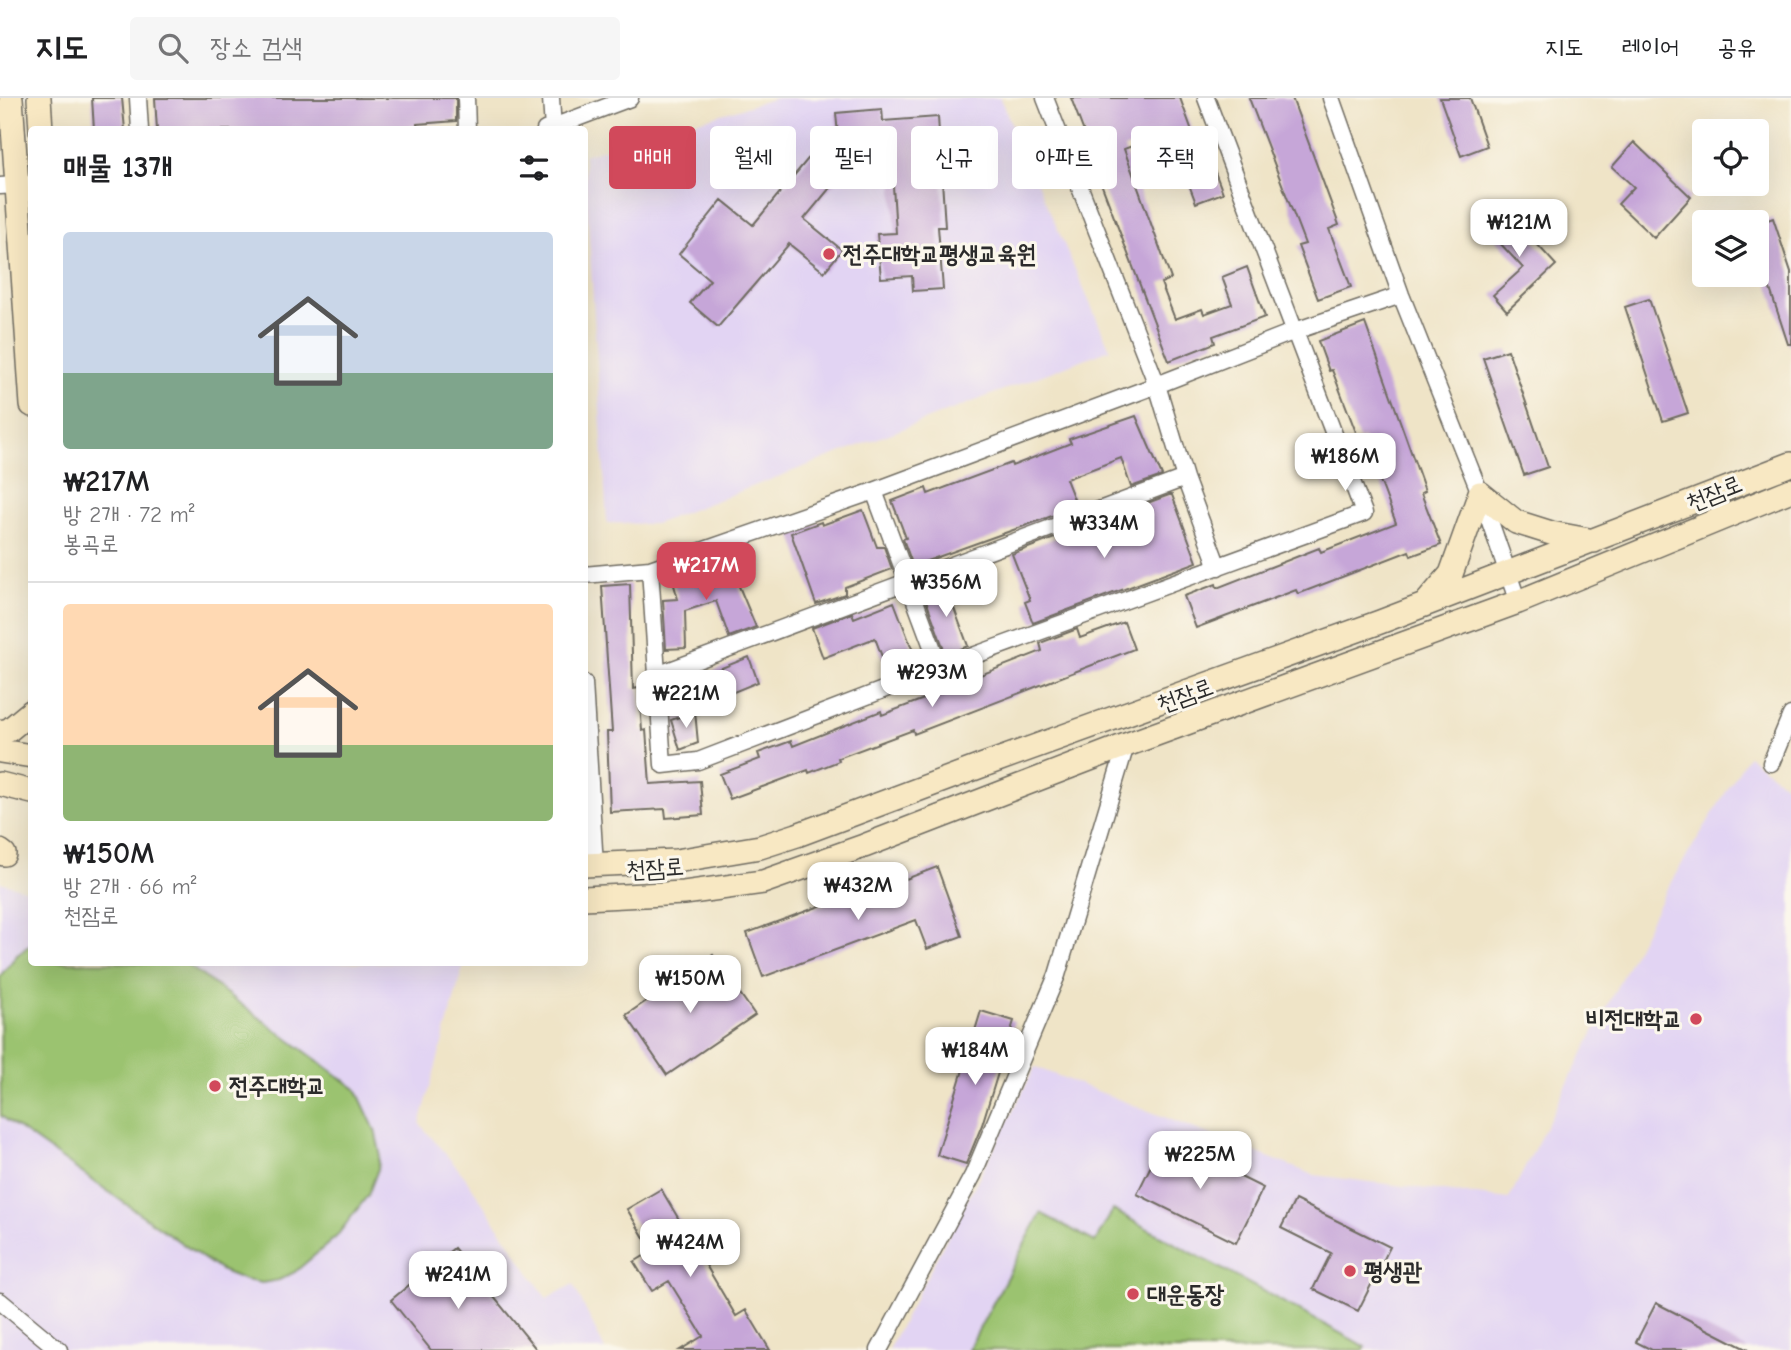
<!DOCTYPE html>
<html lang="ko">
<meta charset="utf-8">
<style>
body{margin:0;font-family:"Comic Neue","Poor Story",sans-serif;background:#f6f6f6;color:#202124;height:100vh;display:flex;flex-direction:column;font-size:26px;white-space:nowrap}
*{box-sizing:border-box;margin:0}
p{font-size:23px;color:#757577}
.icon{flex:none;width:38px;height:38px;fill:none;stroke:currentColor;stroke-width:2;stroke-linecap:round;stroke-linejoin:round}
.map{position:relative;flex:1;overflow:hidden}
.sheet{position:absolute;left:28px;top:28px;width:560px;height:840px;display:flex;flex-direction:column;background:#fff;border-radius:7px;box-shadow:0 7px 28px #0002}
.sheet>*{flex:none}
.banner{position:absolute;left:609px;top:28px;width:665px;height:63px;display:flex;gap:14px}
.tools{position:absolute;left:1692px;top:21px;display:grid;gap:14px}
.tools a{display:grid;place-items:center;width:77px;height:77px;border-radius:7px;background:#fff;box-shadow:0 7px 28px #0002;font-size:35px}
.price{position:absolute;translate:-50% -60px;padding:0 16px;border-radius:14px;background:#fff;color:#222;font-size:23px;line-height:46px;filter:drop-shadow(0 2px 4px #0008)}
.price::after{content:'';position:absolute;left:50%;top:42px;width:21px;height:16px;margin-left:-10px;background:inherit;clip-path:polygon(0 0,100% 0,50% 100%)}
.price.current{background:#d1495b;color:#fff}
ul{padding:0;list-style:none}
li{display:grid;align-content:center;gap:14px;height:371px;padding:0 35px}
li+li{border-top:2px solid #e0e0e0}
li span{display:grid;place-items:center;height:217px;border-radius:7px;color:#555}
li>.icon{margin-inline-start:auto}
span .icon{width:126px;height:126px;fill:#fffc;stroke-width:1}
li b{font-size:30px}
h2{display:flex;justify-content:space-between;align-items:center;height:84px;padding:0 35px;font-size:30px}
.chip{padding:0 24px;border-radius:7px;background:#fff;box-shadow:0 7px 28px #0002;font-size:24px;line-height:63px}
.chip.current{background:#d1495b;color:#fff}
header{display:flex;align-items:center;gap:42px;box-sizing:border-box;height:98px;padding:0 35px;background:#fff;border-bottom:2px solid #e0e0e0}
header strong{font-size:33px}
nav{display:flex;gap:38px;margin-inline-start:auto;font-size:24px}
.search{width:490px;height:63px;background:#f6f6f6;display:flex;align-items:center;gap:18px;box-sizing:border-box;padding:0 24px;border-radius:7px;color:#757577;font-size:26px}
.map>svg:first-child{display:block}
.built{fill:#e2d4f3}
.green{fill:#9bc36f;stroke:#63774d;stroke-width:2}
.building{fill:#c6a6d8}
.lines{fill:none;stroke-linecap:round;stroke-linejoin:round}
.street-casing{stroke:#706c62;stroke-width:19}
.secondary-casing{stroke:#706c62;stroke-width:26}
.street{stroke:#fff;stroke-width:16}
.secondary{stroke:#f8e8c3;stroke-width:23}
.poi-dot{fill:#d1495b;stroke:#fbf7ec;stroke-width:2.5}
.labels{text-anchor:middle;stroke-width:6;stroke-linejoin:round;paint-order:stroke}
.poi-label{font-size:24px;font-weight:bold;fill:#2b2b2b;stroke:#fbf7ec;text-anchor:start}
.street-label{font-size:24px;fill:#2b2b2b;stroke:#fbf7ec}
</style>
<header>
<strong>지도</strong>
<div class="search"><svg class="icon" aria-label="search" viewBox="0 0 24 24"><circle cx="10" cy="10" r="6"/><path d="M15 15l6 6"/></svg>장소 검색</div>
<nav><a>지도</a><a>레이어</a><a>공유</a></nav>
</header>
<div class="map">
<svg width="1791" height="1252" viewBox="0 0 1791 1252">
<rect width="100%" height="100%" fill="#fbf7ec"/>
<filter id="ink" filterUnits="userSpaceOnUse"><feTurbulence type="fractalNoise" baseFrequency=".0143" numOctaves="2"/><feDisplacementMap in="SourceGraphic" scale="14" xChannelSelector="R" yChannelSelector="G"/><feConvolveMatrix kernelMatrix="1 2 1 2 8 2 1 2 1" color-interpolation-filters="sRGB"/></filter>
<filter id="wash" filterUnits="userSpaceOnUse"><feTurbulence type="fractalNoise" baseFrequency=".00686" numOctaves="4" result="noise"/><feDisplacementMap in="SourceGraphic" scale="28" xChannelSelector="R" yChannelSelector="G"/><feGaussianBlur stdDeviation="1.57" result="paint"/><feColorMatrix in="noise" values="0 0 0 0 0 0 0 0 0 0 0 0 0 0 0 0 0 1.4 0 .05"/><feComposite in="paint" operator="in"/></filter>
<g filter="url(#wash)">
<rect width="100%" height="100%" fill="#efe4c7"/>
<!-- built -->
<path class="built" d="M776 0H1000L1110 251 655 426 607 425 584 57Z
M1748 658 1791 691V1252H888L997 1045 1035 969 1314 1077 1509 1101 1666 792Z
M0 784 31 793 32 864 464 865 420 1026 465 1079 547 1201 573 1186 605 1252H0Z"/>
<!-- green -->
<path class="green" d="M31 846 32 864 185 865 356 991 375 1032 380 1054 378 1071 368 1097 336 1139 295 1174 279 1182 262 1185 245 1182 220 1172 1 1018 0 878 17 857Z
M1113 1112 1366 1249 1364 1252H968L1041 1115 1095 1144Z"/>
<g id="blocks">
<!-- building -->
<path class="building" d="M92 0H122L125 32H94Z
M155 0H456V23L417 26V28L356 32H157Z
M1071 0H1180L1194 38 1200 35 1223 95 1196 105 1169 34 1124 51 1171 181 1161 185 1175 221 1202 211 1204 216 1232 206 1222 179 1247 169 1265 219 1213 238 1215 245 1169 263 1096 72 1098 71Z
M1249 0H1292L1339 127 1329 131 1351 189 1318 201 1298 148 1305 146Z
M1440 0H1470L1487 48 1461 58Z
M882 11 883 23 938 19 945 129H938L943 191 913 193 912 178 881 180 877 136 896 135 891 56 840 60 836 15Z
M1634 44 1691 99 1654 140 1618 106 1634 89 1612 69Z
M812 56 839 79 804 121 842 152 824 174 789 146 718 229 690 205 710 182 679 156 722 102 753 127Z
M1506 112 1556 167 1507 213 1493 197 1523 170 1486 130Z
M1773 120 1791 174V246H1788L1757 151V126Z
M1649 201 1688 315 1663 323 1625 209Z
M1365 225 1425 393 1421 395 1441 447 1411 458 1409 453 1298 496 1296 492 1196 530 1184 498 1216 486 1217 490 1319 450 1321 454 1396 425 1364 340 1359 342 1332 272 1329 273 1318 243Z
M1508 252 1548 369 1524 377 1483 260Z
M1136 318 1162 378 1131 389 1121 360 1066 381 1077 409 913 468 903 441 906 440 892 403 926 390 928 396 1011 365 1012 368 1071 345 1069 341Z
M1169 397H1172L1197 464 1033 525 1025 504 1030 502 1012 456 1084 429 1088 435 1141 415 1139 408Z
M863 412 877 449H884L892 471 845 489V496L816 506 791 435 821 424 822 427Z
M728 462 756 529 729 539 716 503 685 513 686 550 666 551 663 502 678 501 672 480Z
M630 486 633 591 639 590 642 633 646 632 650 686 700 683 703 717 666 720 665 711 610 714 607 634H612L602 488Z
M945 486 968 548 946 557 923 494Z
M894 504 916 561 887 572 875 540 823 560 812 530 852 515 854 520Z
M1124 524 1134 551 914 636 913 632 838 660 839 663 809 675 808 672 730 701 720 676 760 661 758 655 791 643 793 648 881 613 882 617 953 590 952 588 1042 553 1040 545 1077 531 1080 540Z
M749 559 758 584 724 598 714 573Z
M695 613 698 645 680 652 671 622Z
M937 769 962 838 927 851 916 822 763 879 747 835 904 777 906 781Z
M713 857 755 917 667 977 626 917Z
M981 913 1014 923 982 1027 966 1066 937 1057Z
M1164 1041 1263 1090 1236 1145 1137 1096Z
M661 1091 736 1218 746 1212 770 1252H680L703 1238 669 1183 652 1193 634 1164 652 1153 627 1111Z
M1295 1102 1390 1149 1358 1213 1313 1191 1331 1155 1281 1130Z
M454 1150 537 1252H431L391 1202Z
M1656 1205 1748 1252H1652L1636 1244Z"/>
</g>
</g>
<g filter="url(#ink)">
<use href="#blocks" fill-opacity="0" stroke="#706c62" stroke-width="2"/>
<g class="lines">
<defs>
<path id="street" d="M138 0 140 32
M466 0 467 32
M551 0 553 32
M1045 0 1157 287 1185 380 1218 469
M1331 0 1401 197 1480 395 1518 504
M545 32 630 0
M0 88 32 86
M874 393 940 570
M650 471 663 667 698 663 940 570 1364 415 1206 0
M584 477 650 471 874 393 1157 287 1295 233 1401 197
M657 577 1185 380
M584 585 595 768
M1771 665 1791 617
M0 1203 59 1252
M879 1252 973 1077 1057 877 1126 647"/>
<path id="secondary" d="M11 0 32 307
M39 0 41 32
M1427 504 1451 476 1480 395 1516 424 1551 435 1594 443
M0 634 9 632 32 613
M0 653 32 658
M0 686 32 694
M0 753 4 756
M584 767 676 763 760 749 797 737 981 668 1380 524 1791 366
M584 800 684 795 763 784 864 748 1126 647 1518 504 1791 392"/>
</defs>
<!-- street casing -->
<use href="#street" class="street-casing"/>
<!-- secondary casing -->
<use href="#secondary" class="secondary-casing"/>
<!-- street -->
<use href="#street" class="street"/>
<!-- secondary -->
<use href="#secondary" class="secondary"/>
</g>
</g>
<!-- markers -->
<g class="poi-dot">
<circle cx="829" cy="156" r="7"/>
<circle cx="1696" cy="921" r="7"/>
<circle cx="215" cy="988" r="7"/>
<circle cx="1350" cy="1173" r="7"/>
<circle cx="1133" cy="1196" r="7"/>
</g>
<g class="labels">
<!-- poi labels -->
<g class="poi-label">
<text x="843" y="164">전주대학교평생교육원</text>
<text x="1682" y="929" text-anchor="end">비전대학교</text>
<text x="229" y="996">전주대학교</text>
<text x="1364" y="1181">평생관</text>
<text x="1147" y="1204">대운동장</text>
</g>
<!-- street labels -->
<g class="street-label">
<text transform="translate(1714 395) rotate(-22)" y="8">천잠로</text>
<text transform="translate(1185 597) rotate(-20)" y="8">천잠로</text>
<text transform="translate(655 770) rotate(-4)" y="8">천잠로</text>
</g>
</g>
</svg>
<div class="tools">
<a><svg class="icon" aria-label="locate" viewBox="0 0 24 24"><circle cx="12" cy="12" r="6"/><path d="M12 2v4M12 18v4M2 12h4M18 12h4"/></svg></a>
<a><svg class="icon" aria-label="layers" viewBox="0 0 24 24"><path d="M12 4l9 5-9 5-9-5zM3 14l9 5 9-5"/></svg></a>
</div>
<b class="price" style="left:1519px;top:161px">₩121M</b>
<b class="price" style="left:1345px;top:395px">₩186M</b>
<b class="price" style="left:1104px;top:462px">₩334M</b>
<b class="price current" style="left:706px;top:504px">₩217M</b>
<b class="price" style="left:946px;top:521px">₩356M</b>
<b class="price" style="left:932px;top:611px">₩293M</b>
<b class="price" style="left:686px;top:632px">₩221M</b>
<b class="price" style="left:858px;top:824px">₩432M</b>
<b class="price" style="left:690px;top:917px">₩150M</b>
<b class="price" style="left:975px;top:989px">₩184M</b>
<b class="price" style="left:1200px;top:1093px">₩225M</b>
<b class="price" style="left:690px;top:1181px">₩424M</b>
<b class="price" style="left:458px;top:1213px">₩241M</b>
<div class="banner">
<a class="chip current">매매</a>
<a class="chip">월세</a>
<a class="chip">필터</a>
<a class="chip">신규</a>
<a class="chip">아파트</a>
<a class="chip">주택</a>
</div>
<section class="sheet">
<h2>매물 13개<svg class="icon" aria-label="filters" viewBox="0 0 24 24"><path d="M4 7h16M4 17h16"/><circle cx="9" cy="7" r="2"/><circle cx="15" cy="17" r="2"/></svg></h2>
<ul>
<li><span style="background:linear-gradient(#c9d6e8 65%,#7fa58c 0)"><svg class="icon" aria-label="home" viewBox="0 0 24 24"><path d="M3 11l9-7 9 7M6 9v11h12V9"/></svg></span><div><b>₩217M</b><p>방 2개 · 72 m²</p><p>봉곡로</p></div></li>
<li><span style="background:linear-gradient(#ffd9b3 65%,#8fb573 0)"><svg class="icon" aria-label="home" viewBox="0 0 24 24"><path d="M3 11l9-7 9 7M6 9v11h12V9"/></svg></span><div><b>₩150M</b><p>방 2개 · 66 m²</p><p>천잠로</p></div></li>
</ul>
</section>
</div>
